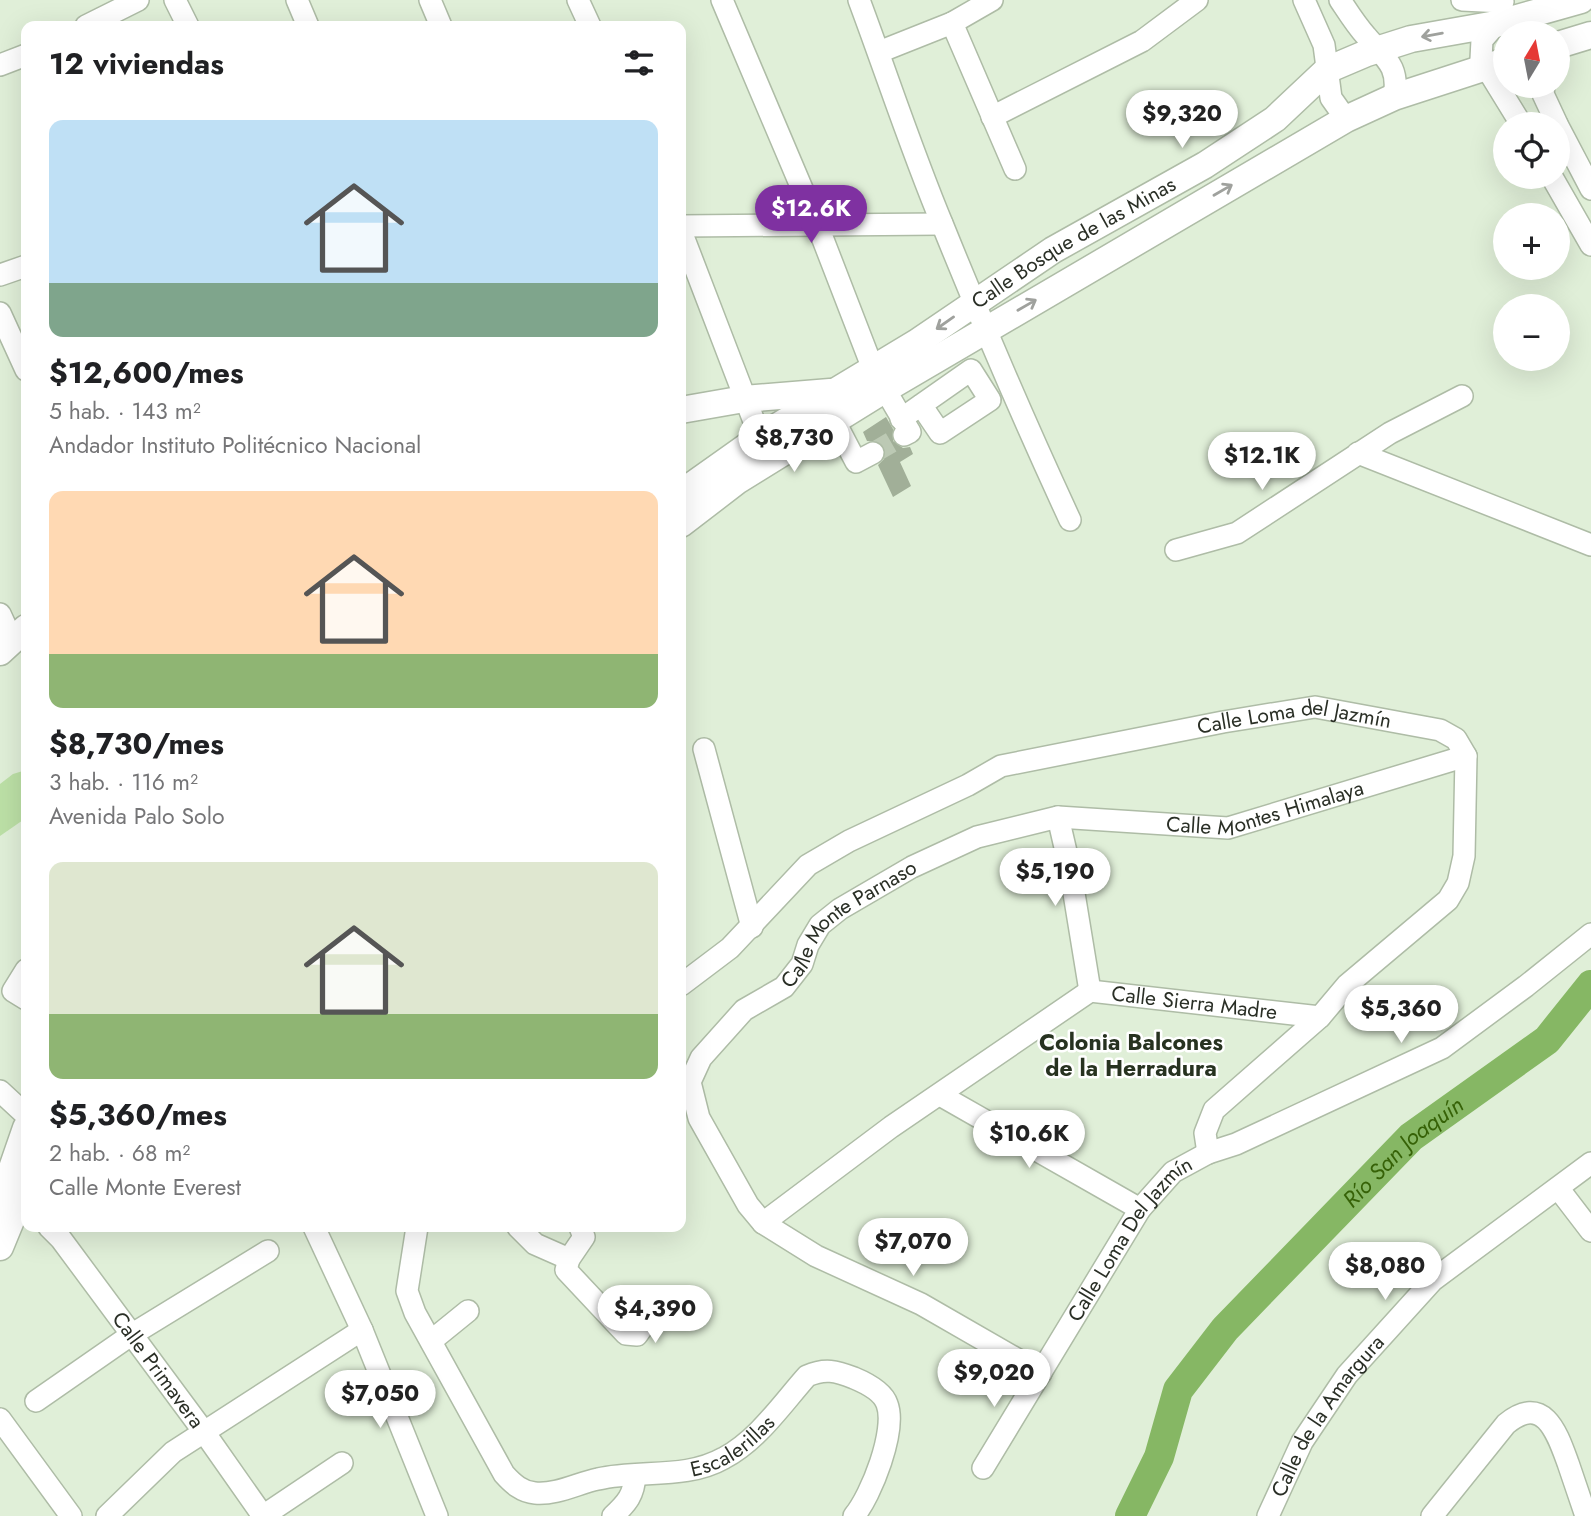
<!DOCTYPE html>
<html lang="es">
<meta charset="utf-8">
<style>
body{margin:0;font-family:Jost,sans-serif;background:#f2f2f2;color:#202124;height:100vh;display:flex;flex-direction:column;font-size:26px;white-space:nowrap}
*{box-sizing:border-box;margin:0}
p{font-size:23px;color:#757577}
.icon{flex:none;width:38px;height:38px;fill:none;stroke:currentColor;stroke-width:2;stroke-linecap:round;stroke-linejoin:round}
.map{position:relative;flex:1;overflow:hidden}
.sheet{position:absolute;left:21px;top:21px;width:665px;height:1211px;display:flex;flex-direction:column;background:#fff;border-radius:14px;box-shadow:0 7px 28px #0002}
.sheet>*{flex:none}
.needle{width:46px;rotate:10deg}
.tools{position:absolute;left:1493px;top:21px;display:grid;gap:14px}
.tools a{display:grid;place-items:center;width:77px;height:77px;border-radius:50%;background:#fff;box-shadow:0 7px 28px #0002;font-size:35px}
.price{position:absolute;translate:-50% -60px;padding:0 16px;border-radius:24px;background:#fff;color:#222;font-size:23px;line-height:46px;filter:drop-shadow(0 2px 4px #0008)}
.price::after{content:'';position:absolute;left:50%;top:42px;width:21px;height:16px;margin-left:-10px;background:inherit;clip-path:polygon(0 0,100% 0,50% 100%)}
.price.on{background:#7f31a1;color:#fff}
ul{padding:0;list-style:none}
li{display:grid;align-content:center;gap:14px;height:371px;padding:0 28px}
li span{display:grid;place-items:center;height:217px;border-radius:14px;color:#555}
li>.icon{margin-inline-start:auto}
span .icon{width:126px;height:126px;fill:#fffc;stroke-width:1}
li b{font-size:30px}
h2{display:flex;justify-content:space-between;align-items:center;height:84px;padding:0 28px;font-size:30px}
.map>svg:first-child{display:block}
.green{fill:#bce0a6}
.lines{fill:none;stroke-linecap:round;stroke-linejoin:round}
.river{stroke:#86b764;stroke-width:30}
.building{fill:#a1af98}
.minor-tunnel{stroke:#bcc9b4;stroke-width:21;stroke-dasharray:21 10;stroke-linecap:butt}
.minor-casing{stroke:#aebca6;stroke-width:24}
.major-casing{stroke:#aebca6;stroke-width:29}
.minor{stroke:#fff;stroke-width:21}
.major{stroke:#fff;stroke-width:26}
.oneway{stroke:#9fa19d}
.labels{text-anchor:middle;stroke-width:5;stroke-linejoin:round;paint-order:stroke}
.street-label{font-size:21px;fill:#2a2f26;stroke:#fff}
.neighbourhood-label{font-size:23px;font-weight:bold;fill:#273220;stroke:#fff}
.water-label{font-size:23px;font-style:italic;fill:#366207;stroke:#fff}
</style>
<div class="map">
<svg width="1591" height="1516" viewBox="0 0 1591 1516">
<rect width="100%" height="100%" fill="#e0efd8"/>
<!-- green -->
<path class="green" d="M26 770V818L0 836V784L13 774Z"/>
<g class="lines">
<!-- river -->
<path class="river" id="s1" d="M1130 1516 1159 1457 1178 1390 1225 1329 1411 1137 1547 1040 1591 985"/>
</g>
<!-- building -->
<path class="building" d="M886 417 893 429V441L903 448 910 447 913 454 900 462 911 486 893 497 878 465 884 459 885 448 879 442 867 441 863 432Z"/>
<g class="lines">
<!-- minor-tunnel -->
<path class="minor-tunnel" d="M873 453 904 435"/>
<defs>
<g id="minor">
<path d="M175 0 188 26"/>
<path d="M297 0 308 26"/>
<path d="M430 0 441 26"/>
<path d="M578 0 590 26"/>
<path d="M722 0 817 224 873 369 910 432 904 435"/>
<path d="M859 0C887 75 912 152 943 226 983 325 1025 423 1070 520"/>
<path d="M1304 0 1324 45 1331 98 1346 119"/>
<path d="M1340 0C1348 12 1356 25 1366 36 1384 58 1400 65 1394 97"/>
<path d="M1462 0 1503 2"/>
<path d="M952 23 1015 169"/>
<path d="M1496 24 1482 40 1481 59 1521 124"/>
<path d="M86 26 138 0"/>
<path d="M879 52 952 23 992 0"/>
<path d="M0 65 26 55"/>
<path d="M1544 86 1543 94 1557 124"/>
<path d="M992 117 1142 41 1197 0"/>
<path d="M1558 126 1591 189"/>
<path d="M1552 177 1591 245"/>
<path d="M681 226 942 224"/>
<path d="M681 231 760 437"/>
<path d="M0 275 26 266"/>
<path d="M0 313 26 370"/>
<path d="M901 419 971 370 990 400 940 433 921 405"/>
<path d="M834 420 856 462 873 453"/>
<path d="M1358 453 1591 545"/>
<path d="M1176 550 1237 533 1390 433 1462 396"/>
<path d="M0 614 12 640"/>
<path d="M704 749 752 927"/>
<path d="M1058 817 1070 869 1090 991"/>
<path d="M26 970 13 991 26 999"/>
<path id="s2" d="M681 985 730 948 808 865 849 841 968 785 1001 766 1223 722 1315 707 1440 730 1456 739 1466 756 1464 856 1458 883 1448 900 1347 985 1320 1017 1214 1110 1205 1133 1208 1153"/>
<path d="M0 1091 26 1115"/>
<path d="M940 1095 1140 1209"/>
<path d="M1558 1188 1591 1231"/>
<path id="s3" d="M763 1223 891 1127 1090 991 1320 1017"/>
<path id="s4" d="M49 1227 61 1239 204 1432 263 1516"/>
<path d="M314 1227 362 1330 437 1516"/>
<path id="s5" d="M417 1227 407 1291 415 1313 504 1474C513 1484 522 1492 535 1493 557 1495 578 1483 598 1479 640 1469 685 1480 724 1458 758 1440 782 1404 807 1376 825 1368 836 1371 854 1378 866 1383 883 1392 887 1404 897 1430 871 1496 854 1516"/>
<path d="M518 1227 535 1244 569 1259"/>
<path d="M580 1227 584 1237 569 1259 566 1270 626 1334 637 1335 662 1299"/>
<path d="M431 1341 468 1311"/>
<path id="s6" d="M1041 1373 921 1304 816 1256 763 1223 748 1205 699 1118 690 1082 701 1058 744 1010 784 987 802 964 808 945 820 925 840 909 912 867 977 837 1058 817 1228 828 1466 756"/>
<path d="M36 1401 131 1335 268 1251"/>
<path d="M0 1419 71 1516"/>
<path id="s7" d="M983 1468 1140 1209 1173 1172 1208 1153 1236 1144 1442 1048 1526 986 1591 934"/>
<path d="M107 1516 173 1452 362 1330"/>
<path d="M263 1516 342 1463"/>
<path d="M613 1516C627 1503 634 1495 635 1475"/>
<path id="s8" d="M1268 1516 1302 1442 1347 1375 1433 1280 1591 1163"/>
<path d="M1432 1516 1506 1424C1544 1393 1557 1433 1568 1463 1574 1481 1580 1498 1586 1516"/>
</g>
<g id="major">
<path d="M1558 45 1591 35"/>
<path d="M681 410 744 399 830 392"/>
<path id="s9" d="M681 493 760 437 916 343 1053 250 1205 165 1275 119 1327 70 1367 53 1411 39 1496 24 1581 0"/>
<path d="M681 524 737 481 884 390 1346 119 1394 97 1505 61"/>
<path d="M0 652 26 628"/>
<path d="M0 1203 26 1128"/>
<path d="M0 1247 26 1184"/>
</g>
</defs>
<!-- minor casing -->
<use href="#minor" class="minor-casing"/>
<!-- major casing -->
<use href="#major" class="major-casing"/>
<!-- minor -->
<use href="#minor" class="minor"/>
<!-- major -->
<use href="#major" class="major"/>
</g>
<!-- one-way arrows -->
<defs><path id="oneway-shaft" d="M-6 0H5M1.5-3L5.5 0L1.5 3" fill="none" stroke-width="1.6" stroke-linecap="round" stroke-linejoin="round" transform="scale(1.75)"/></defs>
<g class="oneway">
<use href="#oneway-shaft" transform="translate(1432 35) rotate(170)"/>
<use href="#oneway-shaft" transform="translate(1223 190) rotate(-30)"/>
<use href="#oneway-shaft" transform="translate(1027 305) rotate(-30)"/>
<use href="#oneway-shaft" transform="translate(945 323) rotate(145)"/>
</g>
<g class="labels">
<!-- street labels -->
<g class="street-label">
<text dy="7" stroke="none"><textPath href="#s9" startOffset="466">Calle Bosque de las Minas</textPath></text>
<text dy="7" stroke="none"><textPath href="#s2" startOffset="691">Calle Loma del Jazmín</textPath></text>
<text dy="7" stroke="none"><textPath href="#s6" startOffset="1160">Calle Montes Himalaya</textPath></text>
<text dy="7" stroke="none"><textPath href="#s6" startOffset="707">Calle Monte Parnaso</textPath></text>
<text dy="7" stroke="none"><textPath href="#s3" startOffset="506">Calle Sierra Madre</textPath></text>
<text dy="7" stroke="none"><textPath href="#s7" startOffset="273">Calle Loma Del Jazmín</textPath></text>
<text dy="7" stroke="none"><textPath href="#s4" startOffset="180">Calle Primavera</textPath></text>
<text dy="7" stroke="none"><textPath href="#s8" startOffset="117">Calle de la Amargura</textPath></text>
<text dy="7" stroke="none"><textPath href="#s5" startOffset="516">Escalerillas</textPath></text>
</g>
<!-- neighbourhood labels -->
<g class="neighbourhood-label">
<text x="1131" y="1050">Colonia Balcones<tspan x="1131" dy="26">de la Herradura</tspan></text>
</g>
<!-- water labels -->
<g class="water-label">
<text dy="8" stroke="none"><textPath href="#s1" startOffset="464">Río San Joaquín</textPath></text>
</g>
</g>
</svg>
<div class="tools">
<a><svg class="needle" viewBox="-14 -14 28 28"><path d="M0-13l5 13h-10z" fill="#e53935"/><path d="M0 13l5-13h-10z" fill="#757577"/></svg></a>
<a><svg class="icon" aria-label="locate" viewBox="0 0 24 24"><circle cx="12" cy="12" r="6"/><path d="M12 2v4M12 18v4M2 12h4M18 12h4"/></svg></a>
<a>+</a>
<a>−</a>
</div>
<b class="price" style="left:1182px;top:150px">$9,320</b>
<b class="price on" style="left:811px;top:245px">$12.6K</b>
<b class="price" style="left:794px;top:474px">$8,730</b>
<b class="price" style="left:1262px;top:492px">$12.1K</b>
<b class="price" style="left:1055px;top:908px">$5,190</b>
<b class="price" style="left:1401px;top:1045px">$5,360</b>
<b class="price" style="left:1029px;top:1170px">$10.6K</b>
<b class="price" style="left:913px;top:1278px">$7,070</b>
<b class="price" style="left:1385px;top:1302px">$8,080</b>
<b class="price" style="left:655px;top:1345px">$4,390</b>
<b class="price" style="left:994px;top:1409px">$9,020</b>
<b class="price" style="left:380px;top:1430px">$7,050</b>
<section class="sheet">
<h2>12 viviendas<svg class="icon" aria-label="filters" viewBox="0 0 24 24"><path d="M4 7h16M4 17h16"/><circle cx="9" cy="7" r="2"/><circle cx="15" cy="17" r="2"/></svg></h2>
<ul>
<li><span style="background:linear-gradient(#bfe0f5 75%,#7fa58c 0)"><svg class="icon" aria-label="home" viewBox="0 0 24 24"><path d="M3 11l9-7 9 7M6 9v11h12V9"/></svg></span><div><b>$12,600/mes</b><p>5 hab. · 143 m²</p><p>Andador Instituto Politécnico Nacional</p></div></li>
<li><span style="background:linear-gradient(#ffd9b3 75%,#8fb573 0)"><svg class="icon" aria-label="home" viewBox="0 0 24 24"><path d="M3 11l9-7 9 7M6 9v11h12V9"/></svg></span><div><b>$8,730/mes</b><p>3 hab. · 116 m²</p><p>Avenida Palo Solo</p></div></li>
<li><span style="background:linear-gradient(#dfe7d0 70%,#8fb573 0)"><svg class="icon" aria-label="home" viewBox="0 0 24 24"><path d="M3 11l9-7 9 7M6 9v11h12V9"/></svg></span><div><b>$5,360/mes</b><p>2 hab. · 68 m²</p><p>Calle Monte Everest</p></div></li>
</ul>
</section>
</div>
